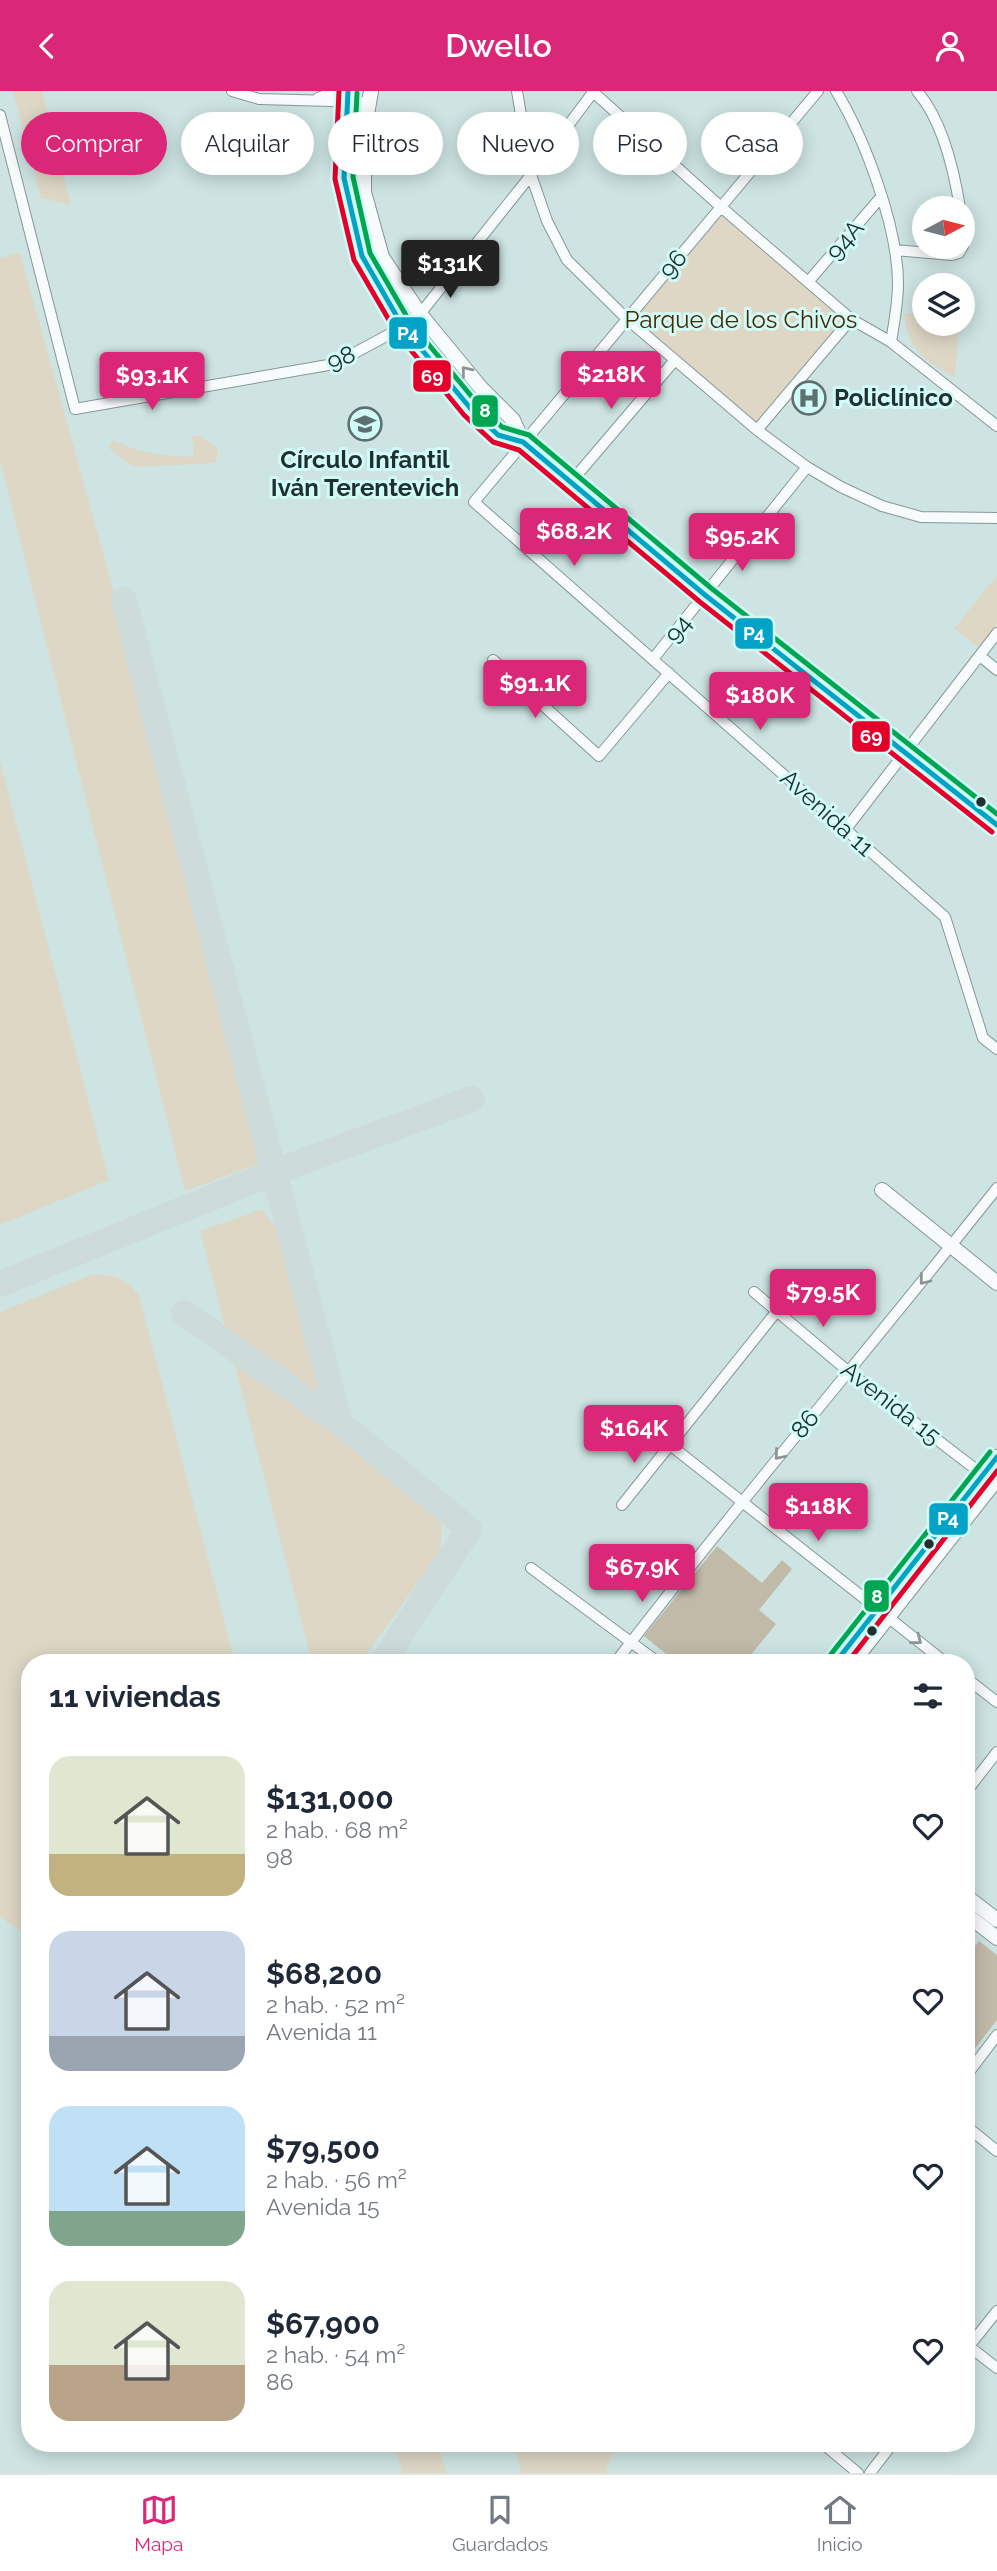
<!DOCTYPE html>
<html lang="es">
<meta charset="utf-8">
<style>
body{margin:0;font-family:Raleway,sans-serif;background:#f6f6f7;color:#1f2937;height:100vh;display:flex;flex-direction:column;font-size:26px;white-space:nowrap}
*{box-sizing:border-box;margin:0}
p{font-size:23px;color:#747a83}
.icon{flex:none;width:38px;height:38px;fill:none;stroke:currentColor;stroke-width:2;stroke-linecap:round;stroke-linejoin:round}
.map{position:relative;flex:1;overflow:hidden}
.side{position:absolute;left:21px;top:1563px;width:954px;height:798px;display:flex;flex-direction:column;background:#fff;border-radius:28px;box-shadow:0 4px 18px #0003}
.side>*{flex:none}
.guide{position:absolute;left:21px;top:21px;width:956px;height:63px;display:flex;gap:14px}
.needle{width:46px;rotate:83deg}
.tools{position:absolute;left:912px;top:105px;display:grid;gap:14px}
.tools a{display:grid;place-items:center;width:63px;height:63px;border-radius:50%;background:#fff;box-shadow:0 4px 18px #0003;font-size:35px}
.price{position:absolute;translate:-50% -60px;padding:0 16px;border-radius:7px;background:#db2777;color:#fff;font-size:23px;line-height:46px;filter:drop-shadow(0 2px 4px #0008)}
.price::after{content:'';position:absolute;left:50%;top:42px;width:21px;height:16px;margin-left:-10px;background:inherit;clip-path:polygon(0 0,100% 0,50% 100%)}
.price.selected{background:#222;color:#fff}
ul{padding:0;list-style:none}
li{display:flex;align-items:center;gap:21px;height:175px;padding:0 28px}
li span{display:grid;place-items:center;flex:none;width:196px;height:140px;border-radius:21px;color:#555}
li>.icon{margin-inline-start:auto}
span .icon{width:84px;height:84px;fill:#fffc;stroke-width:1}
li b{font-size:30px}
h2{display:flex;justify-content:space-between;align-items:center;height:84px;padding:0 28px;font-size:30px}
.pill{padding:0 24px;border-radius:32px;background:#fff;box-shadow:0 4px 18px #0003;font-size:24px;line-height:63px}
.pill.selected{background:#db2777;color:#fff}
header{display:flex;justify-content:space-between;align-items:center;height:91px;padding:0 28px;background:#db2777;color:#fff;font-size:32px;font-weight:600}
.tabs{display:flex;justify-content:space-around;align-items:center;height:98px;border-top:2px solid #e0e1e3;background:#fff;font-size:19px;color:#747a83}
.tabs a{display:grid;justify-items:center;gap:4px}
.tabs .selected{color:#db2777}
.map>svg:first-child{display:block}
.green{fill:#ded7c6}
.forest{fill:#c2baa9}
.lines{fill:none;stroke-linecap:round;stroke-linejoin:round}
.taxiway{stroke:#cddcdb;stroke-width:26}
.street-casing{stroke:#869796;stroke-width:12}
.secondary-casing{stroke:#869796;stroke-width:16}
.street{stroke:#f8fbfb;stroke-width:10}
.secondary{stroke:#f8fbfb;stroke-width:14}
.bus-1-casing{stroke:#d0fbf7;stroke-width:10}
.bus-2-casing{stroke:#d0fbf7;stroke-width:10}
.bus-3-casing{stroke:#d0fbf7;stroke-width:10}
.bus-1{stroke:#02a3c6;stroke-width:5}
.bus-2{stroke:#e4002b;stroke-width:5}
.bus-3{stroke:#00a651;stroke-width:5}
.oneway{stroke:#8c9695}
.bus-dot{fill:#20302f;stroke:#d0fbf7;stroke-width:2.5}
.labels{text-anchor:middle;stroke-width:6;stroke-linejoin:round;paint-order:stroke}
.street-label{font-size:24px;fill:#20302f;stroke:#d0fbf7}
.park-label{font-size:24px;fill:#472600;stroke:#d0fbf7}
.poi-label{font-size:24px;font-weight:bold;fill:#20302f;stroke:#d0fbf7;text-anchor:start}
.line-badge{stroke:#d0fbf7;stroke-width:2.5}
.badge-label{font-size:19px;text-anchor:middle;font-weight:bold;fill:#fff}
</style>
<header><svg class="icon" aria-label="back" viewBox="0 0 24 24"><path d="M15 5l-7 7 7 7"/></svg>Dwello<svg class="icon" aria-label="person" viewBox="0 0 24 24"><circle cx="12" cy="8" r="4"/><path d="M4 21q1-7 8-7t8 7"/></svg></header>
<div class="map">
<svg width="997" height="2382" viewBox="0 0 997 2382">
<rect width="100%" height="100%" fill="#cde4e2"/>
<!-- green -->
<path class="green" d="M13 0H42L71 114 41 107Z
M356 18 360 23 359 101 408 218 405 224H402L366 157 349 88 352 22Z
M721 116 851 228 757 339 627 228Z
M20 162 164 682 261 1072 185 1100 0 370V167Z
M904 222 924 224V233H959L955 287C922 266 910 263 904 222Z
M418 235 423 237 480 307 505 330 504 334 501 336C479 330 430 260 414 239Z
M199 344 218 357 216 372 138 376 127 372 109 357 113 349 139 360 163 364 194 366 192 345Z
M997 484V533L979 557 954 538Z
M0 670 109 1089 0 1134Z
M262 1118 281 1145 340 1348 435 1420 441 1432V1459L363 1568 356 1571H312L200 1140Z
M91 1184C115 1184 123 1185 139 1204L235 1571 30 1572V1846L0 1826V1221Z
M393 2352H438L446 2382H402Z
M513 2352H615L606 2382H521Z"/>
<!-- forest -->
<path class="forest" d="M717 1455 762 1492 782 1469 792 1478 759 1519 776 1533 745 1571H676L644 1545Z
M979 1850 997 1864V1929L966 1969V1867Z"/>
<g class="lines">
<!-- taxiway -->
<path class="taxiway" d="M124 509C196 784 266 1059 340 1332
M0 1193 272 1082 472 1008
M184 1222 340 1332 469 1438 382 1572"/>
<defs>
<path id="street" d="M232 0 259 8 369 11
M517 0 531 84 547 130 567 169 627 228 757 339 807 376 841 396 882 415 921 426 997 427
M592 0 721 116 851 228 891 251 997 335
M818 0 474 411 945 826 983 947 997 958
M836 0C865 48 898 136 898 193 898 212 894 232 891 251
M917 0C943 30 954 79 960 117
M318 7 336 0
M0 24 75 318 334 273 403 236 420 223 531 84 594 0
M895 159 952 164 959 162 963 155 962 140
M808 191 881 106
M757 339 851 228
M571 391 675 269
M980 565 997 579
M653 568 807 376
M493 569 599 665 669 582
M846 738 997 542
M754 1201 849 1281 987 1387
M655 1342 946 1572
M622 1414 777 1220
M531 1477 659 1572
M615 1572C739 1410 871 1256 997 1097
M966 1587 997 1611
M966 1701 997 1661
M966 1985 997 1944
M966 2035 997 2060
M966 2253 997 2277
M966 2259 997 2220
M822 2352 858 2382
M870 2382 893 2352"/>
<path id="secondary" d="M348 0 346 10 344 87 362 165 403 236 471 318 498 344 523 351 705 504 997 734
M371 0 364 42V101L382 166 420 223 481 297 513 329 523 351
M882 1099 997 1192
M835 1572 997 1366
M852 1572 997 1388
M966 1805 997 1829
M966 1823 997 1847"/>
</defs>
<!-- street casing -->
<use href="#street" class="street-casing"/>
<!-- secondary casing -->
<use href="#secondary" class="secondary-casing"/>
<!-- street -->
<use href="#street" class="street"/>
<!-- secondary -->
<use href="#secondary" class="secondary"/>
<defs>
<path id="bus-1" d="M348 0 344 87 362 165 403 236 471 318 498 344 523 351 705 504 997 734
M835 1572 997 1366"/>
<path id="bus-2" d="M339 0 335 88 354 169 396 241 464 324 493 351 519 359 700 511 992 741
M847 1572 997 1380"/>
<path id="bus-3" d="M357 2 353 86 370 162 410 231 477 312 502 336 529 344 711 497 997 723
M828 1567 990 1361"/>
</defs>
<!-- bus-1 casing -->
<use href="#bus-1" class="bus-1-casing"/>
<!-- bus-2 casing -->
<use href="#bus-2" class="bus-2-casing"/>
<!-- bus-3 casing -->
<use href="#bus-3" class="bus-3-casing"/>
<!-- bus-1 -->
<use href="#bus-1" class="bus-1"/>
<!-- bus-2 -->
<use href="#bus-2" class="bus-2"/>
<!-- bus-3 -->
<use href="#bus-3" class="bus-3"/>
</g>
<!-- one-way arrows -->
<defs><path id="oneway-chevron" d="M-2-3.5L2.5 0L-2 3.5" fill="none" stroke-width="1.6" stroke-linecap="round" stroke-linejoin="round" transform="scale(1.75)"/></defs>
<g class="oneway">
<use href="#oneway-chevron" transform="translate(466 280) rotate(-129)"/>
<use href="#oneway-chevron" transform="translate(924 1189) rotate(128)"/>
<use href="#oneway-chevron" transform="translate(779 1364) rotate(130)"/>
<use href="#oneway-chevron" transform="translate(917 1549) rotate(38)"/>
</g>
<!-- icons -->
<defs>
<symbol id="hospital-ring" viewBox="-11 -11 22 22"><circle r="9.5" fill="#d0fbf7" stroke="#5d6f6e" stroke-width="1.5"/><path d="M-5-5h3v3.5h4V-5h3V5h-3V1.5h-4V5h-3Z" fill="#5d6f6e"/></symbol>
<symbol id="school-ring" viewBox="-11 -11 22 22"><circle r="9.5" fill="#d0fbf7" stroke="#5d6f6e" stroke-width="1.5"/><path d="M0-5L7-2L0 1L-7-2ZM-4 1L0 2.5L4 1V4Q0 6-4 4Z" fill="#5d6f6e"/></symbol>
</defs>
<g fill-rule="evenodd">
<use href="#hospital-ring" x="790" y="288" width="38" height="38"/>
<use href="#school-ring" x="346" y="314" width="38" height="38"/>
</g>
<!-- markers -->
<g class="bus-dot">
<circle cx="981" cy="711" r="6"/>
<circle cx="929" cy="1453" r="6"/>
<circle cx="872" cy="1540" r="6"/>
</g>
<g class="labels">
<!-- street labels -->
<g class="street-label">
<text transform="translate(845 149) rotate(-49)" y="8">94A</text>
<text transform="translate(673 173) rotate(-50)" y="8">96</text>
<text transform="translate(341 267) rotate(-22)" y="8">98</text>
<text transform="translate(678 538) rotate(-51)" y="8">94</text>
<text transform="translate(827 722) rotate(42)" y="8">Avenida 11</text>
<text transform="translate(891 1312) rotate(38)" y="8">Avenida 15</text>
<text transform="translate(805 1333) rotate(-50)" y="8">86</text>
</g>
<!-- park labels -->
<g class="park-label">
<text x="741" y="237">Parque de los Chivos</text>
</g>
<!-- poi labels -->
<g class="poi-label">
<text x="834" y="315">Policlínico</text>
<text x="365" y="377" text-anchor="middle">Círculo Infantil<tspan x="365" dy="28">Iván Terentevich</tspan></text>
</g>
</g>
<g class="line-badge">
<rect x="388" y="225" width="40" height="34" rx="7" fill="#02a3c6"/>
<rect x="412" y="268" width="40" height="34" rx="7" fill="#e4002b"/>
<rect x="471" y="303" width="28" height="34" rx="7" fill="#00a651"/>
<rect x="734" y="526" width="40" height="33" rx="7" fill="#02a3c6"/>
<rect x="851" y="629" width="40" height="33" rx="7" fill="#e4002b"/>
<rect x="928" y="1411" width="41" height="34" rx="7" fill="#02a3c6"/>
<rect x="863" y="1488" width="27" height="34" rx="7" fill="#00a651"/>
</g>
<g class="badge-label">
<text x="408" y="249">P4</text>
<text x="432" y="292">69</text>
<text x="485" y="326">8</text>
<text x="754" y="549">P4</text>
<text x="871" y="652">69</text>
<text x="948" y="1434">P4</text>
<text x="877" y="1512">8</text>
</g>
</svg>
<div class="tools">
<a><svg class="needle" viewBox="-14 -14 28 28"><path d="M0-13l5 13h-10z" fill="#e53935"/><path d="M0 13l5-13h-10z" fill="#747a83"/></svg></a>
<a><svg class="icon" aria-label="layers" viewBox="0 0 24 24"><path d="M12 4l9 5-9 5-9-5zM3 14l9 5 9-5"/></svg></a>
</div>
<b class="price selected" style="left:450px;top:209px">$131K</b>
<b class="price" style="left:611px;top:320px">$218K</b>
<b class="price" style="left:152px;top:321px">$93.1K</b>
<b class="price" style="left:574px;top:477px">$68.2K</b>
<b class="price" style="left:742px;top:482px">$95.2K</b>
<b class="price" style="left:535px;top:629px">$91.1K</b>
<b class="price" style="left:760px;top:641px">$180K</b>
<b class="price" style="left:823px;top:1238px">$79.5K</b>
<b class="price" style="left:634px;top:1374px">$164K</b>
<b class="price" style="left:818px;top:1452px">$118K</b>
<b class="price" style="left:642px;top:1513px">$67.9K</b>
<div class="guide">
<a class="pill selected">Comprar</a>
<a class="pill">Alquilar</a>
<a class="pill">Filtros</a>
<a class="pill">Nuevo</a>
<a class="pill">Piso</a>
<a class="pill">Casa</a>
</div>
<section class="side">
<h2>11 viviendas<svg class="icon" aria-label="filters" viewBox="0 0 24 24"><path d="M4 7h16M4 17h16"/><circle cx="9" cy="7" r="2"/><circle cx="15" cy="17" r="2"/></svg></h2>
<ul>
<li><span style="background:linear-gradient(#dfe7d0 70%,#c2b280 0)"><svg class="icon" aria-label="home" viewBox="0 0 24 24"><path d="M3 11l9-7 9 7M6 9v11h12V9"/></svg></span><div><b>$131,000</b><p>2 hab. · 68 m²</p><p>98</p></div><svg class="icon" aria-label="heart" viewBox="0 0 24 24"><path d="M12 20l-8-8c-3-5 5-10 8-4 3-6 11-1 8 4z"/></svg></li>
<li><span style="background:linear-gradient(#c9d6e8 75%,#9aa5b1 0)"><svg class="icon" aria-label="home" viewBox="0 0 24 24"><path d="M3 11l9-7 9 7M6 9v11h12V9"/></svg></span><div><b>$68,200</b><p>2 hab. · 52 m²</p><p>Avenida 11</p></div><svg class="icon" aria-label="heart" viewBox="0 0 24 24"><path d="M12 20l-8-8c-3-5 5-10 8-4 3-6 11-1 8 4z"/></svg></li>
<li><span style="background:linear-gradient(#bfe0f5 75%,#7fa58c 0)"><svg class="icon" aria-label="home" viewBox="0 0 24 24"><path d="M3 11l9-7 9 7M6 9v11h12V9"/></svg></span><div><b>$79,500</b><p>2 hab. · 56 m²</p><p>Avenida 15</p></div><svg class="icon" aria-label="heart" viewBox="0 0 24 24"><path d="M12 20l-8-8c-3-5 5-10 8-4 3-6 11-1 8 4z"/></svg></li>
<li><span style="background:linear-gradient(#dfe7d0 60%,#b9a48a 0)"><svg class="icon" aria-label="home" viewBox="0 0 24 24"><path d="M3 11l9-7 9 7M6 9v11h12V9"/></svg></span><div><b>$67,900</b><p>2 hab. · 54 m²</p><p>86</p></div><svg class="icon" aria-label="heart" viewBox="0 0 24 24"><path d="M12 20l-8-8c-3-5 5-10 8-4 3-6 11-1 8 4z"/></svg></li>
</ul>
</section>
</div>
<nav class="tabs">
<a class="selected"><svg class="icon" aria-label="map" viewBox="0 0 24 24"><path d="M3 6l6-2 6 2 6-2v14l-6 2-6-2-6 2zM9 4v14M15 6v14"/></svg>Mapa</a>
<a><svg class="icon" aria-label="saved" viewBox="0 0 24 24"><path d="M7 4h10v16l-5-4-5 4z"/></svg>Guardados</a>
<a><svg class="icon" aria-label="home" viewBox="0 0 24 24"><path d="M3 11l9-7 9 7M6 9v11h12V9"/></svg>Inicio</a>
</nav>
